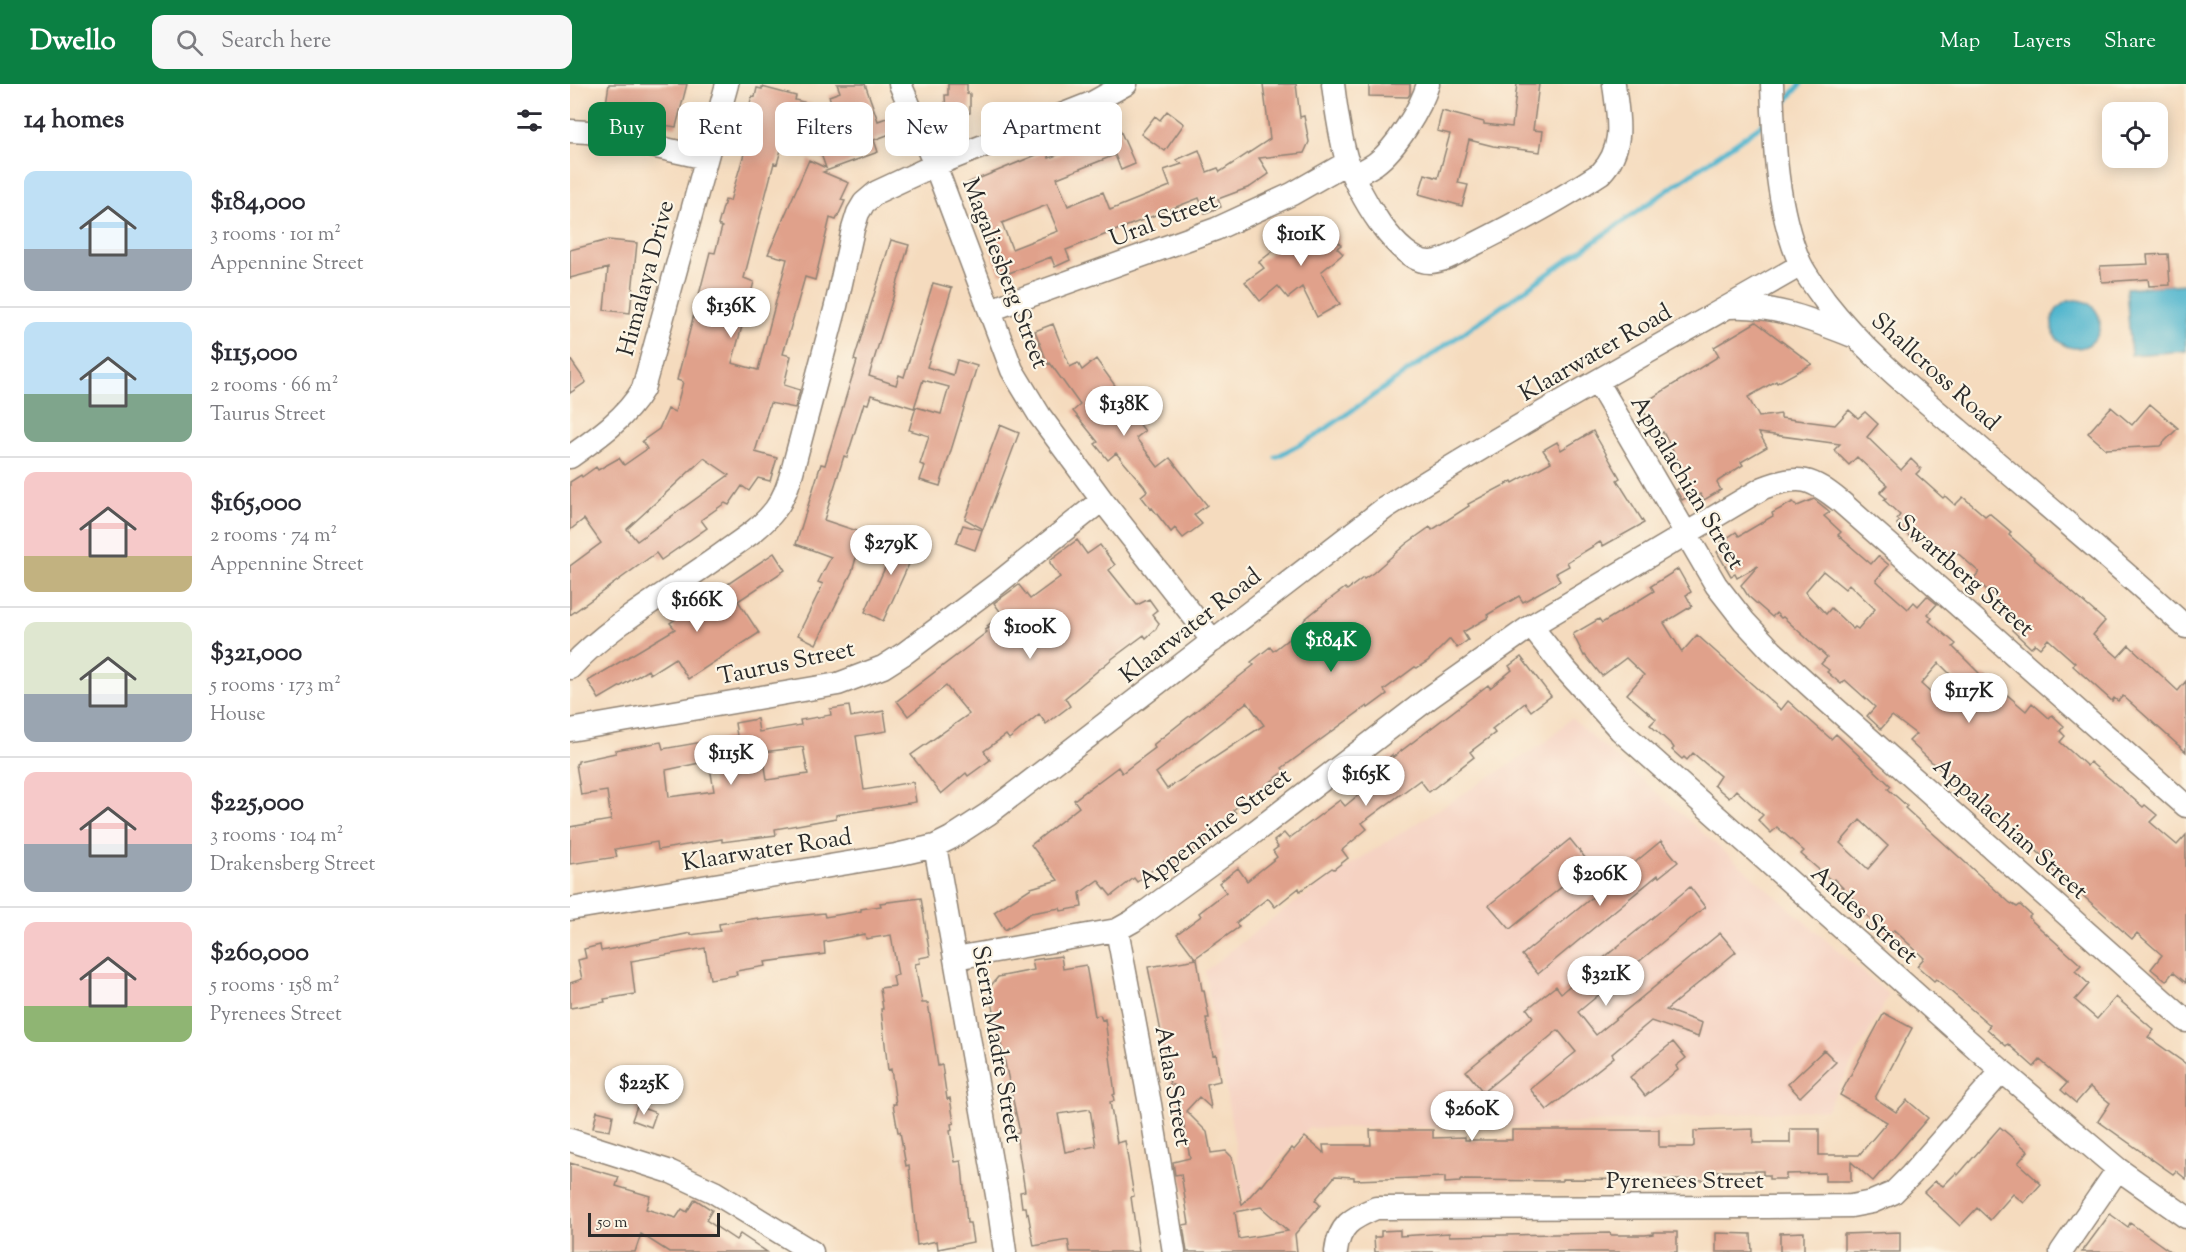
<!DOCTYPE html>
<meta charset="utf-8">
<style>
body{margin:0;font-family:"Sorts Mill Goudy",serif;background:#f7f7f7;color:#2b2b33;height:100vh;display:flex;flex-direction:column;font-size:22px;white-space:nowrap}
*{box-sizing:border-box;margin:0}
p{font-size:20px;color:#7c7c81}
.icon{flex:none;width:33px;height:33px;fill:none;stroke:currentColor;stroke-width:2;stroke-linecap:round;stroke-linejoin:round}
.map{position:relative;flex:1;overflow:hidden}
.details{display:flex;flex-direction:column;background:#fff;width:570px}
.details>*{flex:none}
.guide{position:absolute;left:18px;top:18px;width:570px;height:54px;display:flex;gap:12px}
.controls{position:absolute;left:1532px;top:18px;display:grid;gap:12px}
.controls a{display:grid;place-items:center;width:66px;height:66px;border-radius:12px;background:#fff;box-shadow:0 3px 15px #0003;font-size:30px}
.scale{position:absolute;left:18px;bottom:15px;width:132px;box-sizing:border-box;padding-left:6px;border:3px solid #2b2b2b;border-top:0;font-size:16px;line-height:21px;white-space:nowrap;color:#2b2b2b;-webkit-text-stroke:4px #fcf5e5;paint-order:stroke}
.price{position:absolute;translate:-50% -51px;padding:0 14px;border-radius:21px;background:#fff;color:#222;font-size:20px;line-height:39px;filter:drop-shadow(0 2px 3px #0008)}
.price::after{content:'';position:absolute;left:50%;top:36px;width:18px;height:14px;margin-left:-9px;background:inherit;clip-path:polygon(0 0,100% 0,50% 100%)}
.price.selected{background:#0b8043;color:#fff}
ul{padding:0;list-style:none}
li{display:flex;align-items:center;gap:18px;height:150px;padding:0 24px}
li+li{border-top:2px solid #e1e1e2}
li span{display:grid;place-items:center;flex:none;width:168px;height:120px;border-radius:12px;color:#555}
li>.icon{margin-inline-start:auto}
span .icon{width:72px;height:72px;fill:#fffc;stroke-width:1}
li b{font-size:26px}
h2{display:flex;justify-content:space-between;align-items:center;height:72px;padding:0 24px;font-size:26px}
.tag{padding:0 21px;border-radius:12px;background:#fff;box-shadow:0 3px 15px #0003;font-size:21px;line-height:54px}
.tag.selected{background:#0b8043;color:#fff}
header{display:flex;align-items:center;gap:36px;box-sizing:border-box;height:84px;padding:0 30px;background:#0b8043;color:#fff}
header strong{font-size:28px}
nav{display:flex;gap:33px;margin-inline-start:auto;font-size:21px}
.search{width:420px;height:54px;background:#f7f7f7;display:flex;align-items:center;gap:15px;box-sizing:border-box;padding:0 21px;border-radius:12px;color:#7c7c81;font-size:22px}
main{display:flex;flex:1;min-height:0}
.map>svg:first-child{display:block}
.built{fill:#f5d2c2}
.water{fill:#4fb5ce;stroke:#3d707c;stroke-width:1.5}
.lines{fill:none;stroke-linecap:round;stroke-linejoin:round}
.stream{stroke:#4fb5ce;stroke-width:5}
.building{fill:#e0a18b;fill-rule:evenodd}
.minor-casing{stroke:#908374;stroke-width:25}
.minor{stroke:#fff;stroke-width:22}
.labels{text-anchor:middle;stroke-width:4.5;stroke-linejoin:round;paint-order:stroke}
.street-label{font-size:24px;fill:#2b2b2b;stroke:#fcf5e5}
</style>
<header>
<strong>Dwello</strong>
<div class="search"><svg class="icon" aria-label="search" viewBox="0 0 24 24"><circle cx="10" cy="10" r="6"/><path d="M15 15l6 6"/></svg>Search here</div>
<nav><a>Map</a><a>Layers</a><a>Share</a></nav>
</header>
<main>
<section class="details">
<h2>14 homes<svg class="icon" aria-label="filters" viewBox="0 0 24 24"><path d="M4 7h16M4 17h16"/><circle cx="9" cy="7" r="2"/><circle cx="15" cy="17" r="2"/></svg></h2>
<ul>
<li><span style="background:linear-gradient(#bfe0f5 65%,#9aa5b1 0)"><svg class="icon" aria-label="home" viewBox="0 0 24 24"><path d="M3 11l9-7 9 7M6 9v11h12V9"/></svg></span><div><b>$184,000</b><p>3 rooms · 101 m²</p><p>Appennine Street</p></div></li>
<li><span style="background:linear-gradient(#bfe0f5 60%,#7fa58c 0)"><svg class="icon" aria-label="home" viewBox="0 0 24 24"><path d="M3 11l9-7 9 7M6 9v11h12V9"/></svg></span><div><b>$115,000</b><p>2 rooms · 66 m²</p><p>Taurus Street</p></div></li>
<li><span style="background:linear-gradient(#f6c9c9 70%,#c2b280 0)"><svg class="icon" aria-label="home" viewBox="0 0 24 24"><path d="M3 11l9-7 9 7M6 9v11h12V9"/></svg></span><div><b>$165,000</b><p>2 rooms · 74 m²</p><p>Appennine Street</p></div></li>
<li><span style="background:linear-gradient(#dfe7d0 60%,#9aa5b1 0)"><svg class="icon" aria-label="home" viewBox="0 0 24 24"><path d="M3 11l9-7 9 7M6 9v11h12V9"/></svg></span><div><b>$321,000</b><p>5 rooms · 173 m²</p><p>House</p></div></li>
<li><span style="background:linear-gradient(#f6c9c9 60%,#9aa5b1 0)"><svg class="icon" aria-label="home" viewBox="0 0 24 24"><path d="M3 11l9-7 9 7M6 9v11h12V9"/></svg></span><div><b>$225,000</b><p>3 rooms · 104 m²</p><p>Drakensberg Street</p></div></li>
<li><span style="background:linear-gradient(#f6c9c9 70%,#8fb573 0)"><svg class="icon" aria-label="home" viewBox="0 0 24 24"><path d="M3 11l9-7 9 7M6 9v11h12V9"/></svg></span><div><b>$260,000</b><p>5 rooms · 158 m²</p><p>Pyrenees Street</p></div></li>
</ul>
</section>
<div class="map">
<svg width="1616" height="1168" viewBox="0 0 1616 1168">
<rect width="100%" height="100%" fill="#fcf5e5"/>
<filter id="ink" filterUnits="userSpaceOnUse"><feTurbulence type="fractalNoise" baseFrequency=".0167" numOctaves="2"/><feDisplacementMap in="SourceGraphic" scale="12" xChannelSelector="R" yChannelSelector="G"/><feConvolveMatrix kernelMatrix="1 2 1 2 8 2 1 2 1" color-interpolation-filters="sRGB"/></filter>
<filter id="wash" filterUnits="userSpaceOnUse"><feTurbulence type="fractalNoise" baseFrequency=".008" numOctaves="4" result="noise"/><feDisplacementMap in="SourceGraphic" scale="24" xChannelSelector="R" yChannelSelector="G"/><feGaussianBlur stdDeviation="1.35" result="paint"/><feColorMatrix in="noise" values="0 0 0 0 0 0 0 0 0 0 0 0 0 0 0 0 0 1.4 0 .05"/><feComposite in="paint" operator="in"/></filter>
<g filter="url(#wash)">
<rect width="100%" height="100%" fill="#f5dbbe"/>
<!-- built -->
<path class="built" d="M1001 634 1319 911 1257 1025 957 1042 739 1044 721 1061 675 1117 635 887 703 834 761 793 977 657Z"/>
<!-- water -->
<path class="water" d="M1616 200V267L1561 271 1556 204Z
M1482 240a24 24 0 1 1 48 0a24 24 0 1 1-48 0Z"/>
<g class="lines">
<!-- stream -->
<path class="stream" d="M1210 24 1231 0
M706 373 744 353 1197 37"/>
</g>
<g id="blocks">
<!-- building -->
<path class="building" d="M39 0H117L106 43 81 39 80 44 66 40 70 26 36 20Z
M267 0H295L308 37 322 32 328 47 304 56 308 68 253 88 279 99 271 116 275 117 266 136 260 134 245 196 235 193 213 270 221 272 214 301 230 306 225 324 200 319 185 368 207 374 200 397 188 394 179 407 172 402 159 421 155 419 131 436 137 444 91 476 86 469 0 531V482L31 459 14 435 0 446V398L11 391 12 393 26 383 28 386 49 374 54 381 77 365 72 357 89 345 98 325 105 328 113 298 107 296 140 168 145 169 152 143 148 141 155 116 160 117 179 53 172 51 182 12 185 13 187 4 192 5V3L226 12 225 16 264 26 259 12 270 8ZM218 41 243 48 256 84 239 76 198 170 217 175 188 286 162 279 184 198 174 194 204 79 207 80ZM134 374 159 391 67 457 57 445Z
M378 0H397V10H400V29H376L375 11H378Z
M693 0H726L730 33 734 32 739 58 734 69 689 74 699 90 680 103 648 115 651 123 635 129 629 114 496 166 500 176 485 183 481 173 439 189 438 187 430 190 421 166 423 165 398 99 476 67 479 74 538 52 537 48 549 44 565 80 551 86 545 71 487 94 498 122 533 108 540 126 600 102 594 86 612 80 606 76 629 66 637 88 648 84 650 88 700 55ZM477 121 488 147 442 165 432 139Z
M799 0H840V10L838 13 799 12Z
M947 0H969L963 46 973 47 970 68 923 62 899 56 888 99 898 101 892 122 849 110 855 90 868 94 880 50 867 47 872 27 914 38V40L942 43Z
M597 27 614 40 595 67 571 50 585 32 590 36Z
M744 135 751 143 757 139 765 146 769 155 767 156 771 161 767 164 773 170 751 188 770 220 747 233 732 203 718 214 708 202 690 217 675 198 694 184 689 178Z
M38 156 67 159 60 229 34 226 38 184 0 194V166Z
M321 156 339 161 299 292 326 301 329 291 334 293 363 199 382 204 357 283 383 291 387 276 407 282 370 402 350 396 355 382 350 380 359 352 339 346 346 323 371 330 379 303 353 296 344 324 301 311 298 320 294 319 277 373 274 372 254 436 293 449 282 488 246 560 228 551 253 500 248 498 261 473 226 460 251 380 255 381 287 277 284 276Z
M1598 170 1600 201 1579 202 1578 195 1532 198 1530 182 1578 180 1577 171Z
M1186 238 1242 280 1207 299 1206 297 1178 313 1189 333 1211 330V334L1265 341 1279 326 1288 334 1295 328 1308 340 1297 353 1331 386 1341 375 1351 385 1346 390 1373 414 1375 412 1385 421 1393 413 1415 432 1419 429 1441 448 1439 451 1464 473 1463 474 1535 537 1523 551 1548 573 1559 561 1608 607 1616 597V668L1553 612 1548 617 1544 614 1542 617 1503 582 1505 579 1478 555 1470 564 1465 560 1461 564 1442 546 1448 539 1430 524 1432 521 1431 519 1404 494 1409 488 1384 466 1377 472 1351 448 1344 456 1328 442 1327 440 1330 437 1327 435 1330 431 1314 416 1316 414 1310 409 1317 401 1287 373 1279 381 1264 366 1270 360 1189 349 1197 363 1171 378 1173 381 1148 397 1147 399 1151 406 1134 416 1130 410 1126 412 1125 409 1112 416 1106 406 1119 398 1093 348 1088 351 1072 325 1079 321 1077 317 1149 272 1144 263Z
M483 240 500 283 508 279 512 286 526 275 554 314 551 316 575 347 566 354 588 383 600 374 637 421 624 431 632 440 613 454 605 444 601 448 582 424 581 425 571 412 577 407 574 402 546 369 538 376 525 360 528 358 503 327 510 321 480 279 478 280 465 247Z
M0 275 16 298 0 309Z
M1580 320 1608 344 1590 362 1536 365 1518 349 1541 323 1562 341Z
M430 341 449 349 413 445 395 435Z
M1023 347 1050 394 1047 396 1074 439 1033 462 1030 458 997 478 999 482 986 489 990 497 953 518 949 512 917 531 919 533 893 548 898 556 887 564 880 555 858 577 847 584 845 583 814 606 817 610 798 624 797 622 712 684 715 687 663 726 666 729 639 748 642 752 605 783 601 778 597 781 594 777 567 798 564 794 541 812 528 796 510 809 512 823 491 827 490 824 461 829 435 846 424 828 461 804 488 796 461 761 509 723 504 716 548 683 552 689 585 664 583 661 684 581 681 578 700 563 703 567 735 542 733 539 735 535 756 518 775 504 777 506 793 494 794 495 803 489 836 460 860 443 862 446 899 422 898 420 942 397 943 399 981 378 973 366 987 358 991 366ZM677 618 694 641 597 705 586 689Z
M1244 415 1260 428 1254 432 1271 448 1268 451 1286 467 1301 480 1308 472 1319 481 1306 496 1310 500 1338 525 1344 518 1348 522 1357 512 1367 520 1358 530 1362 534 1359 537 1386 560 1383 563 1412 592 1414 591 1456 627 1462 619 1479 634 1482 631 1494 642 1490 647 1495 652 1490 658 1517 682 1520 678 1573 723 1575 721 1587 731 1580 738 1607 761 1616 751V899L1603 888 1596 897 1581 885 1592 871 1567 849 1562 855 1510 809 1509 810 1495 798 1480 784 1482 782 1428 729 1424 732 1385 696 1384 697 1364 680 1339 657 1346 650 1322 632 1311 645 1297 632 1305 623 1275 596 1271 600 1257 588 1259 586 1251 580 1257 573 1213 533 1211 534 1206 529 1202 533 1178 512 1171 501 1188 482 1167 494 1165 490 1161 492 1147 468 1151 466 1150 463 1153 461 1151 458 1166 448 1169 452 1203 432 1202 429 1223 418 1227 422ZM1253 487 1275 505 1279 500 1305 525 1288 545 1285 543 1283 545 1261 524 1256 530 1235 508ZM1369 579 1390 600 1373 620 1351 600Z
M393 441 412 446 405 466 386 459Z
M325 449 348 460 313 537 295 528 318 477 314 475Z
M507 456 517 470 530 461 545 481 539 486 567 521 579 515 587 526 582 530 589 539 586 545 576 554 574 551 543 574 495 614 500 622 476 640 469 630 439 655 436 651 414 667 420 676 398 692 396 689 371 710 341 671 399 630 376 602 338 632 327 617 417 548 415 546 419 544 417 542 432 530 424 519 449 501 460 515 490 493 480 479V476Z
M204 469 215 486 168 517 189 549 118 595 105 574 80 590 78 586 29 615 18 597 105 545 100 539Z
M1108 485 1121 508 1116 511 1122 522 1094 539 1112 568 1127 551 1211 626 1218 617 1261 655 1266 650 1321 702 1318 705 1337 722 1335 724 1440 819 1447 823 1450 821 1461 831 1459 833 1462 837 1511 881 1505 887 1519 900 1505 916 1527 935 1546 913 1584 946 1578 953 1616 980V1095L1606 1087 1603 1090 1528 1037 1540 1019 1520 1003 1506 1019 1491 1006 1497 999 1470 976 1464 983 1438 960 1436 962 1417 945 1420 941 1366 895 1364 897 1347 882 1354 874 1324 846 1318 852 1282 817 1284 815 1264 795 1262 797 1231 770 1234 767 1207 743 1201 749 1188 736 1193 731 1166 706 1159 714 1144 701 1150 692 1123 669 1117 676 1114 673 1112 675 1102 666 1104 664 1102 661 1080 641 1086 635 1057 610 1074 591 1056 574 1032 592 1015 571 1014 572 1003 550 1029 535 1032 539 1084 507 1081 502ZM1290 736 1318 762 1298 785 1270 759Z
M951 573 981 612 961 627 955 619 922 645 925 649 900 668 904 673 859 708 850 696 792 739 797 745 772 766 778 774 764 785 762 784 730 807 729 804 705 823 698 814 666 839 669 843 625 874 607 850 631 832 629 829 656 808 649 799 668 784 677 797 707 773 703 767 708 763 704 757 714 749 719 755 721 753 770 716 775 722 809 694 803 686 822 671 823 673 918 601 920 604 942 586 939 582Z
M279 622 281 633 314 627 317 647 286 652 294 706 343 698 346 718 266 731V734L205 745 206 751 152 758V755L88 766 87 758 45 765 47 773 0 780V743L41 736 37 707 11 711 6 680 8 679V677L46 669 45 666 91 658 93 665 167 652 165 639 187 635 189 648 231 641 230 636 261 631 260 625ZM233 663 238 690 197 696 193 668ZM139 677 144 707 99 713 96 686Z
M1000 755 1020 780 940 845 919 821Z
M1091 757 1108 778 1089 793 1088 791 968 890 952 871Z
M1120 803 1135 823 1008 928 1026 951 1150 849 1166 868 1096 926 1132 939 1128 953 1081 937 1042 970 1044 973 977 1026 960 1005 1006 968 988 946 913 1008 896 987 963 933 957 925 986 902 991 909Z
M351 814 360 872 349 874 350 879 345 880 352 919H358L368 982 372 981 377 1015 380 1014 384 1039 381 1040 382 1046 380 1047 385 1078 391 1077 392 1082 397 1139H400L403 1158 368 1165 367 1157 347 1161 339 1081 336 1082 330 1048H328L323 1020H326L321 985 318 986 311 925H313L310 904 325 902 323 892 328 891 321 851 296 855 295 850 254 858 255 870 195 878 196 882 166 887 167 891 140 895 135 864 61 877 65 910 34 915 35 918 0 924V899L12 895 8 876 16 874 14 865 30 861 31 867 37 866 121 849V851L150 847 149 840 188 834 189 836 254 829 255 833 291 827V825L311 822 310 819Z
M491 872 493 885 516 881 525 932 530 931 532 936 535 935 545 1010 543 1011 544 1017 540 1018 547 1059 555 1057 564 1112 561 1113 569 1168H500L498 1156 464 1162 458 1129 457 1130 456 1123H452L450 1108 455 1107 446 1050 449 1049V1044L419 904 428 893 464 886 462 876ZM520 1025 526 1062 495 1068 488 1030Z
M627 875 632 906H634L639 934H636L643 971 646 970 650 997 637 1000 641 1024 629 1013 616 1027 637 1048 641 1069 656 1067 662 1073 672 1121 690 1101 692 1102 722 1064 724 1066 735 1053 754 1069 753 1061H801L800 1046H863V1054L895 1053V1056H942V1046H1089V1063H1122L1124 1062V1047L1183 1045V1059H1220V1045H1249V1071H1289L1317 1038 1270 1011 1314 929 1342 944 1305 1014 1326 1028 1337 1016 1358 1034 1303 1097 1281 1078V1097H1255V1089L1216 1090V1095H1199V1091H1193V1087H1146L1145 1096 992 1095V1097L890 1096V1098L875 1099V1093L784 1096V1093L765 1092 745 1116 750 1121 725 1150 727 1168H617L613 1141 619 1140 611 1090 605 1091 603 1078 620 1074 612 1031 609 1034 604 1001H600L597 978 578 883ZM691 1123 718 1147 669 1155 665 1128Z
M1103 958 1116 974 1106 982 1108 986 1075 1012 1060 993Z
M1254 966 1266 978 1230 1013 1218 1000Z
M67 1022 86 1029 81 1043 62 1036Z
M27 1027 43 1031 40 1047 23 1044Z
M1430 1043 1458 1067 1448 1079 1471 1100 1454 1119 1443 1110 1420 1136 1407 1124 1390 1142 1354 1108 1365 1097 1373 1102 1386 1089 1388 1091Z
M0 1079 49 1093 46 1102 80 1112 76 1125 106 1134 112 1125 117 1128 125 1115 142 1126 136 1136 166 1156 170 1150 197 1168H99L71 1150 65 1168H0Z
M1540 1130 1558 1143 1560 1139 1601 1168H1512Z
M830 1146V1152L879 1149V1152L1040 1149 1041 1151H1075L1083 1150V1148H1107V1168H805L804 1153H811V1147Z
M1234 1148V1168H1210V1149Z
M1330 1148V1168H1274V1150Z
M1146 1149 1181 1150 1182 1168H1146Z"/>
</g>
</g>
<g filter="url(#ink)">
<use href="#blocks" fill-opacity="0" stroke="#908374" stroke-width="1.5"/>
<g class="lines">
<defs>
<path id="minor" d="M330 0 365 81 442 286 470 332 532 416 643 557
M763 0C766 25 770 52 777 77 786 105 827 180 861 178 876 177 890 167 903 161 947 139 990 116 1031 89 1056 63 1048 33 1044 0
M1202 0C1204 59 1206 124 1230 179 1236 192 1247 205 1255 217 1293 266 1342 306 1389 346 1465 412 1542 476 1616 543
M0 47 18 48 136 74
M784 91C791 88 799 84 805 80 826 65 851 24 858 0
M1159 223C1206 221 1239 235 1283 252
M420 226 646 145 722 110 778 78
M1027 297 1146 501 1174 537 1202 567 1248 609 1616 937
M0 373C27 354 56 334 73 305L157 0
M961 542 994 584 1050 646 1432 987 1548 1085 1616 1133
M0 584C41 539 106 504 156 467 173 455 192 443 205 426 214 414 218 401 222 388L266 222 283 145 288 129 294 119 307 108 365 81 522 19 556 0
M0 646 268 600 313 583 335 569 427 500 532 416
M365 762 427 1111 435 1168
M0 825 326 771 365 762 381 754 418 730 815 424C950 338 1092 261 1231 181
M547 846 580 1020 604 1168
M385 874 547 846 563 837 673 757 859 614 961 542 1193 404C1231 390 1241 394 1271 418L1616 722
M0 1056 101 1088 144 1108 242 1168
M766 1168C769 1141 782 1134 806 1124L1196 1123 1281 1122 1302 1118 1323 1109 1341 1091 1432 987
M1491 1168 1548 1085"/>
</defs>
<!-- minor casing -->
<use href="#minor" class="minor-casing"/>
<!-- minor -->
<use href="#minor" class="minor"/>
</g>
</g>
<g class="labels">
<!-- street labels -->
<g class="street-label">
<text transform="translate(593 135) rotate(-21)" y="8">Ural Street</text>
<text transform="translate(436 189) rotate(69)" y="8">Magaliesberg Street</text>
<text transform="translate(75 194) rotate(-75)" y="8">Himalaya Drive</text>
<text transform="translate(1025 268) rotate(-30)" y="8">Klaarwater Road</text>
<text transform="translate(1366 287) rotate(42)" y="8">Shallcross Road</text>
<text transform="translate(1118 398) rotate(59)" y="8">Appalachian Street</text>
<text transform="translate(1396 491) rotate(41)" y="8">Swartberg Street</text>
<text transform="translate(620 541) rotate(-38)" y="8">Klaarwater Road</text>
<text transform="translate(216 578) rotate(-12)" y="8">Taurus Street</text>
<text transform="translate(644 744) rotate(-37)" y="8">Appennine Street</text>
<text transform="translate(1441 744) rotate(42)" y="8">Appalachian Street</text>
<text transform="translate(197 765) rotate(-9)" y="8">Klaarwater Road</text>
<text transform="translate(1295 830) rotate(42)" y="8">Andes Street</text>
<text transform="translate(428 960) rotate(80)" y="8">Sierra Madre Street</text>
<text transform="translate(604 1002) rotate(80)" y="8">Atlas Street</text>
<text x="1115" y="1104">Pyrenees Street</text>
</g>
</g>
</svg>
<div class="controls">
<a><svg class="icon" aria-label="locate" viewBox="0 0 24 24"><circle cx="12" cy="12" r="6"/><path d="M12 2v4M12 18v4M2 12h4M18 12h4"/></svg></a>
</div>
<div class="scale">50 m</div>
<b class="price" style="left:731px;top:183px">$101K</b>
<b class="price" style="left:161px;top:255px">$136K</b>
<b class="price" style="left:554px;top:353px">$138K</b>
<b class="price" style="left:321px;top:492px">$279K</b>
<b class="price" style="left:127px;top:549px">$166K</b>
<b class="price" style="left:460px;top:576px">$100K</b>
<b class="price selected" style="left:761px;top:589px">$184K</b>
<b class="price" style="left:1399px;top:640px">$117K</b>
<b class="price" style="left:161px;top:702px">$115K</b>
<b class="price" style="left:796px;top:723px">$165K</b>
<b class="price" style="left:1030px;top:823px">$206K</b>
<b class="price" style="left:1036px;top:923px">$321K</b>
<b class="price" style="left:74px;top:1032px">$225K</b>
<b class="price" style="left:902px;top:1058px">$260K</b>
<div class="guide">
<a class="tag selected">Buy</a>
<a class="tag">Rent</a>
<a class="tag">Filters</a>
<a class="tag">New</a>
<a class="tag">Apartment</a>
</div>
</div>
</main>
